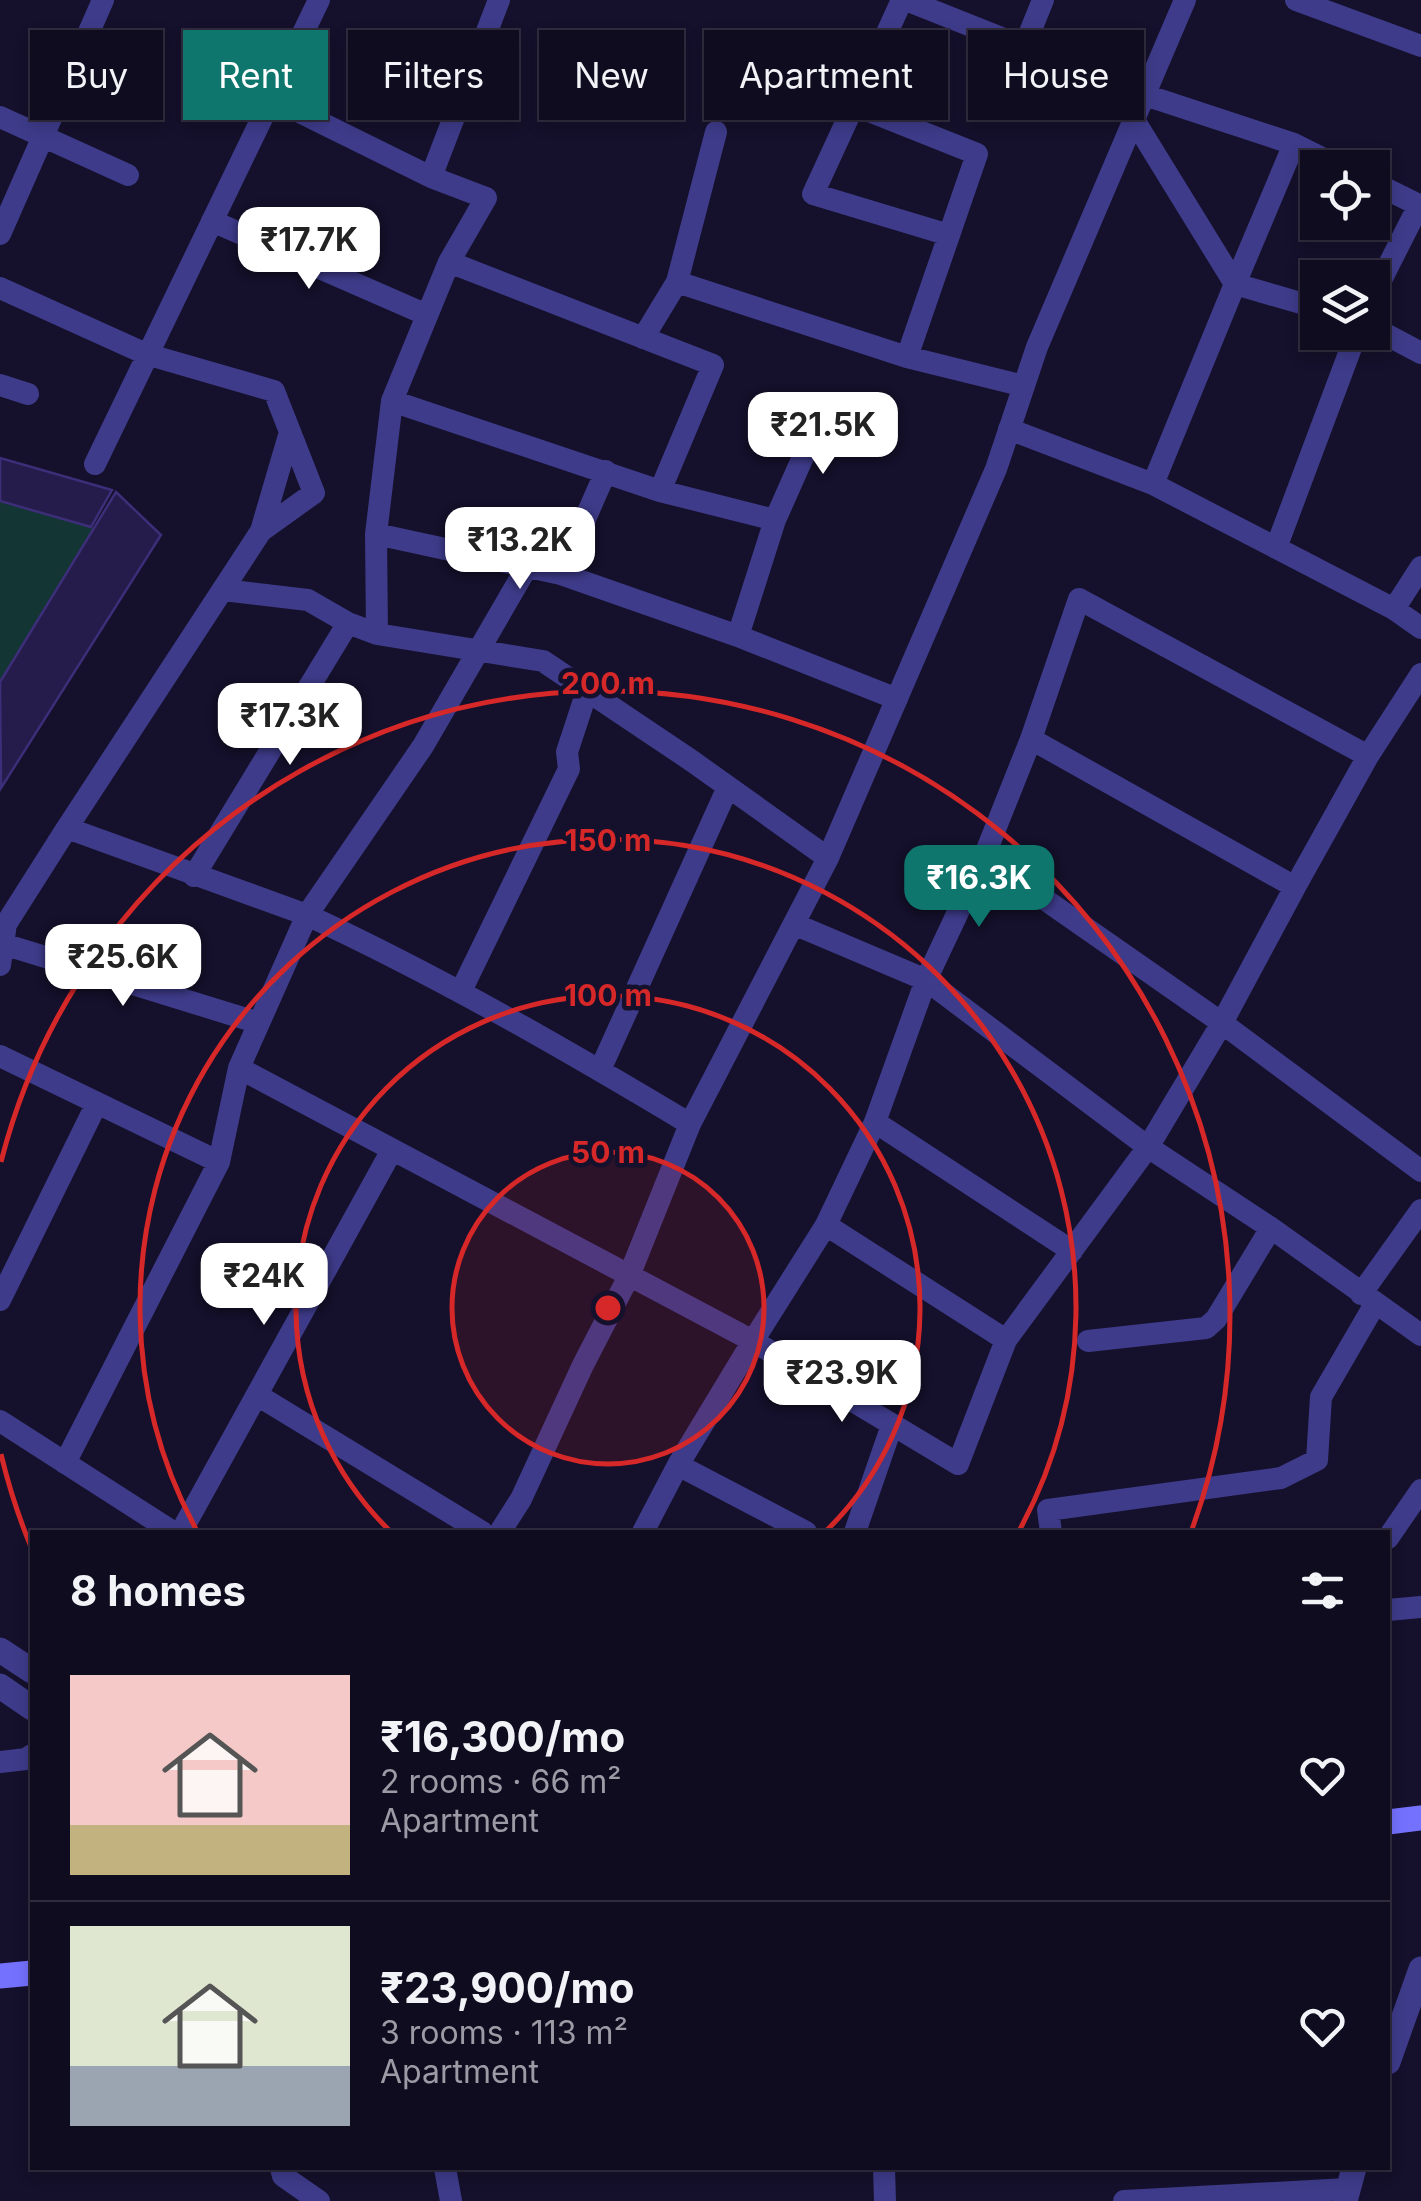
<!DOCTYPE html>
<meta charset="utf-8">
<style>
body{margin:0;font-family:Inter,sans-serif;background:#1e1a2d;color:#f1f3f6;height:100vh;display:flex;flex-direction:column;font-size:38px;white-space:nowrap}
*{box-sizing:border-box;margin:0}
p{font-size:32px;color:#9c9ba5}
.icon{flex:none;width:55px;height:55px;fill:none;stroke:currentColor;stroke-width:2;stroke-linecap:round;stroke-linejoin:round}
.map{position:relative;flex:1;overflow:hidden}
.panel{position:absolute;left:30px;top:1530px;width:1360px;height:640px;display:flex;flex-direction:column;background:#100c20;border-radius:0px;box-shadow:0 5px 15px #0003,0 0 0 2px #302c3e}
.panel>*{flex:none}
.top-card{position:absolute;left:30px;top:30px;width:1362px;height:90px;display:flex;gap:20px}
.controls{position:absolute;left:1300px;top:150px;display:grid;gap:20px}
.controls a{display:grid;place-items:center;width:90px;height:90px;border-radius:0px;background:#100c20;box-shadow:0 5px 15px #0003,0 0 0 2px #302c3e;font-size:50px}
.price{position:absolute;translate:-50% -85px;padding:0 22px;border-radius:20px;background:#fff;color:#222;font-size:32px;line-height:65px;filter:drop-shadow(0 2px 5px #0008)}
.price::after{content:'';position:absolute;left:50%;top:60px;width:30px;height:22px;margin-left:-15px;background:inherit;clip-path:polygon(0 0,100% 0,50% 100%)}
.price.active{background:#0f766e;color:#fff}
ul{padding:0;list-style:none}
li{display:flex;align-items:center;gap:30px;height:250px;padding:0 40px}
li+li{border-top:2px solid #302c3e}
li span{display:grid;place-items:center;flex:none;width:280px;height:200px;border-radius:0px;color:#555}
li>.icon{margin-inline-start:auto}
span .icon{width:120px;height:120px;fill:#fffc;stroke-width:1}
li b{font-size:42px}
h2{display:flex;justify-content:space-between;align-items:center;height:120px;padding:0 40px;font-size:42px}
.tag{padding:0 35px;border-radius:0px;background:#100c20;box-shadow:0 5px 15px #0003,0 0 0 2px #302c3e;font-size:35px;line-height:90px}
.tag.active{background:#0f766e;color:#fff}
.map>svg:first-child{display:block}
.green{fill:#133534}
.building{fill:#261c4c;stroke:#3c2e78;stroke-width:2.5}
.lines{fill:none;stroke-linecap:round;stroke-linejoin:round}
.minor{stroke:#3e3b8a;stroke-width:22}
.tertiary{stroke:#3e3b8a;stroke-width:25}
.secondary{stroke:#7471ff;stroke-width:25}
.ring{fill:none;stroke:#d62828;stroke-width:5}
.centre{fill:#d62828;stroke:#15102b;stroke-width:5}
.ring-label{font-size:30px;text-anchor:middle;font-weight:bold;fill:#d62828;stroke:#15102b;stroke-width:9;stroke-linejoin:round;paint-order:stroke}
</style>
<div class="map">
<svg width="1421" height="2201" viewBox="0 0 1421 2201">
<rect width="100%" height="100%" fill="#15102b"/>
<!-- green -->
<path class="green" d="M0 502 95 528 0 682Z"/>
<!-- building -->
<path class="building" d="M0 458 112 490 91 527 0 501Z
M116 492 161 535 1 788 0 682Z"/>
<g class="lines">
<!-- minor -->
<path class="minor" d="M906 0 1145 95 1294 144 1342 168
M1296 0 1421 46
M1024 47 1043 0
M273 99 431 177
M854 105 902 0
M0 117 128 175
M1134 120 1235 284 1153 484
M1294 144 1235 284 1318 308
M1372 182 1421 206
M212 221 427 315
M0 234 103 0
M449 262 486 198 431 177 499 0
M677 282 716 132
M0 288 146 354 274 391 314 493 261 531 67 828
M1372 298 1419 205
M1372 327 1421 353
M643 338 677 282 907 357 977 154 854 105 813 194 949 235
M907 357 1024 386
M0 385 28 394
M392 401 449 262 713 365 660 491
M1009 429 1153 484 1394 609 1421 628
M95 464 319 0
M775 520 823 412
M261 531 290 432
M376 534 392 401 660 491 775 520 738 636 561 574 376 534 377 634 543 661 692 761 828 858 690 1124
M1276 548 1357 332
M561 574 606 471
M223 590 308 600 348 623
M1394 609 1421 567
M738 636 897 699
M1368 756 1421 674
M984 857 926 980 875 1122 826 1225 1006 1340
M828 858 996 469 1037 347 1185 0
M194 876 348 623 377 634
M1295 887 1368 756 1079 599 1031 739 984 857 1222 1023 1421 1171
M794 924 926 980 1148 1147 1271 1228 1421 1335
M3 944 259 1023
M0 965 6 924 67 828 307 915 423 746 527 567
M461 991 569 769 567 752 587 691
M0 1056 219 1162 239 1068 307 915C440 977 565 1049 690 1124L629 1276 583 1365 521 1499 500 1532
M239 1068 753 1341 678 1465 806 1532
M600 1070 728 787
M875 1122 1072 1251
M826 1225 753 1341 958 1464 1006 1340 1148 1147 1222 1023 1295 887 1031 739
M1361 1294 1421 1210
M0 1300 97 1103
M1088 1341 1206 1328 1216 1319 1271 1228
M257 1395 482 1532
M0 1421 173 1532
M65 1463 219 1162
M181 1532 392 1150
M643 1532 678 1465
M855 1532 892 1425
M1051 1532 1048 1510 1281 1478 1317 1460 1321 1397 1375 1304
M1388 1538 1421 1490
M1388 1610 1421 1607
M0 1762 26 1759 32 1755
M281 2168 283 2176 319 2201
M445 2168 451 2201
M884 2168 885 2201
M1124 2201 1347 2189"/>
<!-- tertiary -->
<path class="tertiary" d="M0 1650 32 1671
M0 1686 32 1708
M1388 2062 1421 1969
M1345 2201 1354 2168"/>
<!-- secondary -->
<path class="secondary" d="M1388 1822 1421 1818
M0 1976 32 1973"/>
</g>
<!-- distance rings -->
<circle cx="608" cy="1308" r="156" fill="#d62828" fill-opacity=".12"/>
<g class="ring">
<circle cx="608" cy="1308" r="156"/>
<path d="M391 1532A312 312 0 1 1 825 1532"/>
<path d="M197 1531A468 468 0 1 1 1019 1531"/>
<path d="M31 1547A624 624 0 0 1 1 1454M1 1162A624 624 0 1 1 1191 1532"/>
</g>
<circle cx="608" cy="1308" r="15" class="centre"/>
<g class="ring-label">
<text x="608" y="694">200 m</text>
<text x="608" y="851">150 m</text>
<text x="608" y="1006">100 m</text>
<text x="608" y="1163">50 m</text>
</g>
</svg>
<div class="controls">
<a><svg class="icon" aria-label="locate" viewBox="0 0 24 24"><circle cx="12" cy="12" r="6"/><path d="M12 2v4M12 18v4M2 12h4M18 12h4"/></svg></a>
<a><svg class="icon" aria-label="layers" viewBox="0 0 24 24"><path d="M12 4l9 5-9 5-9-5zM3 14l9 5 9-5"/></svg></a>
</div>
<b class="price" style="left:309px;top:292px">₹17.7K</b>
<b class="price" style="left:823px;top:477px">₹21.5K</b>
<b class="price" style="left:520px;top:592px">₹13.2K</b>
<b class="price" style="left:290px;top:768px">₹17.3K</b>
<b class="price active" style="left:979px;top:930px">₹16.3K</b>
<b class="price" style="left:123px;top:1009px">₹25.6K</b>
<b class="price" style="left:264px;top:1328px">₹24K</b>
<b class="price" style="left:842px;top:1425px">₹23.9K</b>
<div class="top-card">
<a class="tag">Buy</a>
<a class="tag active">Rent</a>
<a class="tag">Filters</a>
<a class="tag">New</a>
<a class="tag">Apartment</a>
<a class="tag">House</a>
</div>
<section class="panel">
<h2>8 homes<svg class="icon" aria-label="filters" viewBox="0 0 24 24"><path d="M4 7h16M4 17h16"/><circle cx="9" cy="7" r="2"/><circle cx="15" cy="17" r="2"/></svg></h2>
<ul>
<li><span style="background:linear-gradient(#f6c9c9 75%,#c2b280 0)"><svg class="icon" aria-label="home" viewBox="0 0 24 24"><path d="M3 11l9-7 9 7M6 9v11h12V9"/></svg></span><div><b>₹16,300/mo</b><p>2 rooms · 66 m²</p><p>Apartment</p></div><svg class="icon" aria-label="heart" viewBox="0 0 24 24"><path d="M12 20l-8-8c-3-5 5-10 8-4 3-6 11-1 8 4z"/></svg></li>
<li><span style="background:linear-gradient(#dfe7d0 70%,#9aa5b1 0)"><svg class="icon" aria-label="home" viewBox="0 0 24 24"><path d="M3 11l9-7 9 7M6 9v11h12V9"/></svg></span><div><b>₹23,900/mo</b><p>3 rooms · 113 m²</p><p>Apartment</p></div><svg class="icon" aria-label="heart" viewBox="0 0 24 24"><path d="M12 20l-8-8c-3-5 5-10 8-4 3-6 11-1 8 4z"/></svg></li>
</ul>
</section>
</div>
